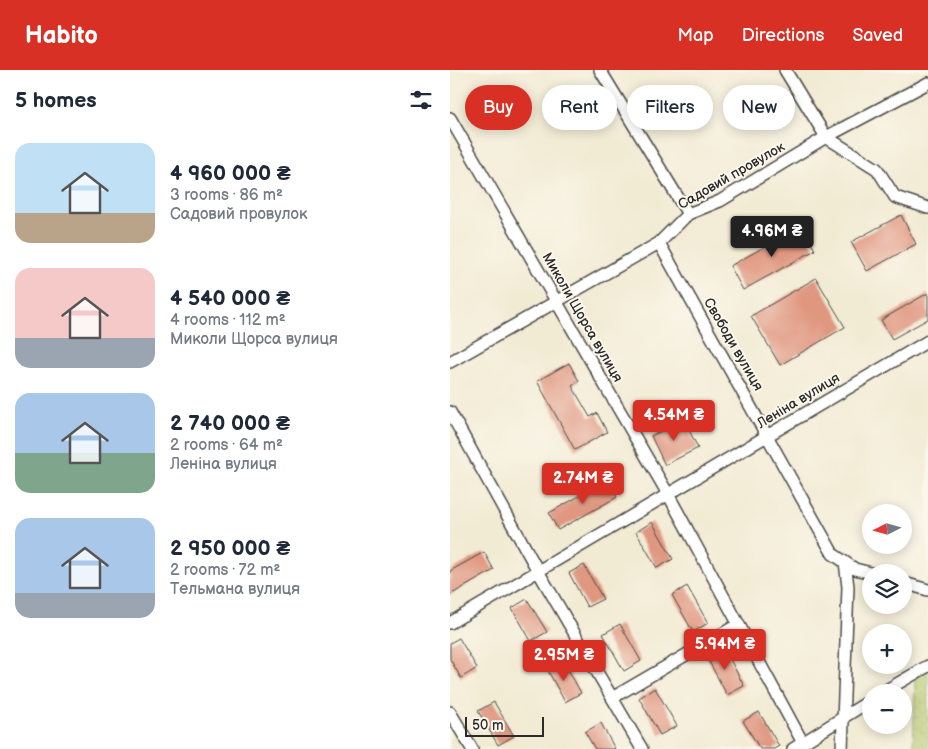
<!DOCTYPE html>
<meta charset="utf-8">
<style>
body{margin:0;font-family:"Balsamiq Sans",sans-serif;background:#f6f6f7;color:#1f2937;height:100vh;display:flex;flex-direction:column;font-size:19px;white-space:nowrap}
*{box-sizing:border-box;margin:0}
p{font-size:16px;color:#747a83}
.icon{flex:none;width:28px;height:28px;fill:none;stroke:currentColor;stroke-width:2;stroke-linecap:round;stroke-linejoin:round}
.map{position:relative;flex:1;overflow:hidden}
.details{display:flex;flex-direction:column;background:#fff;width:450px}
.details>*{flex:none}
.guide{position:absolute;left:15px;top:15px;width:388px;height:45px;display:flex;gap:10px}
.needle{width:32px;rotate:264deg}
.controls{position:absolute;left:412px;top:434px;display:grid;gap:10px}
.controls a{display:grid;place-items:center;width:50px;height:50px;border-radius:50%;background:#fff;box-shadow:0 2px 12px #0003;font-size:25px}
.scale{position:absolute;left:15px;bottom:12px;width:79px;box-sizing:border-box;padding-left:5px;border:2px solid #2b2b2b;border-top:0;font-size:14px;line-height:18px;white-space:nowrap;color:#2b2b2b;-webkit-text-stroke:4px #fbf7ec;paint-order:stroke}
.price{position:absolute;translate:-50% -42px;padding:0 11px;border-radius:5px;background:#d93025;color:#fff;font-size:16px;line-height:32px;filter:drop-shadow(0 1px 2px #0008)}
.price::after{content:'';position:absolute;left:50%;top:30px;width:15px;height:11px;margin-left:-8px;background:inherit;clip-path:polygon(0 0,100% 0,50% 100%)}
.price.active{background:#222;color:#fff}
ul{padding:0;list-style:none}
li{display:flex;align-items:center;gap:15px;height:125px;padding:0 15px}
li span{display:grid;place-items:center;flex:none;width:140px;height:100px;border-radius:15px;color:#555}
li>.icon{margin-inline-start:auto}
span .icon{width:60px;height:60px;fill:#fffc;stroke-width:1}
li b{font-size:21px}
h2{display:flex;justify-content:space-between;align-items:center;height:60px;padding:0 15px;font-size:21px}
.pill{padding:0 18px;border-radius:22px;background:#fff;box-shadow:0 2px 12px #0003;font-size:18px;line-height:45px}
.pill.active{background:#d93025;color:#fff}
header{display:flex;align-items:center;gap:30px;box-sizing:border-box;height:70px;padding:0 25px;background:#d93025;color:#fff}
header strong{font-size:24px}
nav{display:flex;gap:28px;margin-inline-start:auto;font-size:18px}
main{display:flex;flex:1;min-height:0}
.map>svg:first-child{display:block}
.grass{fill:url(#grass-dots);stroke:#6f784a}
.building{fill:#e09780}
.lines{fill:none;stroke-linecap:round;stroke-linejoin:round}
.minor-casing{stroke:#494844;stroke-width:14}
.minor{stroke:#fff;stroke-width:11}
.labels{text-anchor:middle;stroke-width:4;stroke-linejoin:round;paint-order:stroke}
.street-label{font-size:14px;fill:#2b2b2b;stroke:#fbf7ec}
</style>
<header>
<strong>Habito</strong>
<nav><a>Map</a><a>Directions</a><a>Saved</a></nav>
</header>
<main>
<section class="details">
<h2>5 homes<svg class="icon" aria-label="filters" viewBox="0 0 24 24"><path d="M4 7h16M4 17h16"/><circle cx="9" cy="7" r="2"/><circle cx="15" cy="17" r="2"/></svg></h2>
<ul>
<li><span style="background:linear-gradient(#bfe0f5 70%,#b9a48a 0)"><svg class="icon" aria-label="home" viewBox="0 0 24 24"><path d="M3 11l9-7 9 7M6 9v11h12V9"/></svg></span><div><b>4 960 000 ₴</b><p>3 rooms · 86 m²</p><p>Садовий провулок</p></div></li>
<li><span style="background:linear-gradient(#f6c9c9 70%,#9aa5b1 0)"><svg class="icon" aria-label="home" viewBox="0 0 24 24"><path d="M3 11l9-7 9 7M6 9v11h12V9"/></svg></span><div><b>4 540 000 ₴</b><p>4 rooms · 112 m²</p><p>Миколи Щорса вулиця</p></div></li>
<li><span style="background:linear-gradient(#a9c7e8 60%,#7fa58c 0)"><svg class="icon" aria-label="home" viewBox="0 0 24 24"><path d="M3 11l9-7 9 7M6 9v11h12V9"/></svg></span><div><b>2 740 000 ₴</b><p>2 rooms · 64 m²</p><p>Леніна вулиця</p></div></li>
<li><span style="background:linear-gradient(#a9c7e8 75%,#9aa5b1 0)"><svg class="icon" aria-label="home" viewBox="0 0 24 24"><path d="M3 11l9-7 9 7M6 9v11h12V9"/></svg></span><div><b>2 950 000 ₴</b><p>2 rooms · 72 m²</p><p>Тельмана вулиця</p></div></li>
</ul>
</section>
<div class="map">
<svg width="478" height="679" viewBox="0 0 478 679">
<defs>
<pattern id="grass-dots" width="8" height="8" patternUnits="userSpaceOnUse" patternTransform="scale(1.25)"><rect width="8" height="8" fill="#b3c569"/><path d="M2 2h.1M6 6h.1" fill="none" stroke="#9aa95b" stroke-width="1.8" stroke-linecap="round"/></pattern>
</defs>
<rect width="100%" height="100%" fill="#fbf7ec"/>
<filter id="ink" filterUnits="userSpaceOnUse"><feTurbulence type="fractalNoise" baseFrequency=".02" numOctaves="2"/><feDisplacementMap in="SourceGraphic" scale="10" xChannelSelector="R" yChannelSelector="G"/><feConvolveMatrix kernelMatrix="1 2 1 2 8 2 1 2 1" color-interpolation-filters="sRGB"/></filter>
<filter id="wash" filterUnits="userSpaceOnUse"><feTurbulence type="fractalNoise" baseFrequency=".0096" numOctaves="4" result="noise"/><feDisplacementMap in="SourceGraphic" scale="20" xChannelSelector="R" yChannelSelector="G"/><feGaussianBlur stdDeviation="1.12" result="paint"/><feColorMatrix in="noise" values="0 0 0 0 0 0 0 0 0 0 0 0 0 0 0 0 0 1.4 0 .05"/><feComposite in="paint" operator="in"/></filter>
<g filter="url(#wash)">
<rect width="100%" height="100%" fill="#f2ebd4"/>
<!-- grass -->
<path class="grass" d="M478 596V679H463L465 603Z"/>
<g id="blocks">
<!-- building -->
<path class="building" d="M451 145 466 174 417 201 401 172Z
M352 156 365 180 293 220 280 196Z
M366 208 395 257 330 295 301 246Z
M478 223V249L442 269 431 250Z
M119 293 129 311 122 316 140 347 147 343 157 362 125 380 87 311Z
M234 350 248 378 215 395 201 366Z
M158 410 167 427 108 460 99 443Z
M202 452 223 489 207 498 186 462Z
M34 482 44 500 0 525V501Z
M134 495 153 529 137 537 119 503Z
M237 516 258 553 243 562 222 525Z
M77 529 97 562 81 571 62 538Z
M170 554 191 591 174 601 153 564Z
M9 568 27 598 11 608 0 589V573Z
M273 576 294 616 277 625 256 586Z
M114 592 131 623 115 632 98 601Z
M205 618 227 656 210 665 189 628Z
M44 632 64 666 48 675 28 641Z
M309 642 329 676 324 679H310L293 651Z
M151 653 165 679H145L135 662Z"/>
</g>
</g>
<g filter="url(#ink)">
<use href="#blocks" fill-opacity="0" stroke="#494844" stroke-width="1"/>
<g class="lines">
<defs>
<path id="minor" d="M150 0 238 144
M335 0 376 67 427 99 445 127 478 138
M0 48 218 424 353 673
M209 173 383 484 405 499 421 503
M0 292 209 173 238 144 270 131 376 67 478 13
M0 342 88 501 192 679
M454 513 478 520
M0 553 478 271
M433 622 478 596
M162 628 289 554
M0 642 22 679
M343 679 421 630
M392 679 398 517 395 492"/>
</defs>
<!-- minor casing -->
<use href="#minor" class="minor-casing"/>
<!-- minor -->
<use href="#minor" class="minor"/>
</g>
</g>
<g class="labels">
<!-- street labels -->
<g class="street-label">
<text transform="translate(281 105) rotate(-30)" y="5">Садовий провулок</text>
<text transform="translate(133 247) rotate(60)" y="5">Миколи Щорса вулиця</text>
<text transform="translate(284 274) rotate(60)" y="5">Свободи вулиця</text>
<text transform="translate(348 330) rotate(-31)" y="5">Леніна вулиця</text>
</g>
</g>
</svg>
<div class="controls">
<a><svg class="needle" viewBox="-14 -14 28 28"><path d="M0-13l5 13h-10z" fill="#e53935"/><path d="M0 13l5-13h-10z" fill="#747a83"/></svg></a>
<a><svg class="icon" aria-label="layers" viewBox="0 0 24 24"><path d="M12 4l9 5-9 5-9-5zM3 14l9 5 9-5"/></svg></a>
<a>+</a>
<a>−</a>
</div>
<div class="scale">50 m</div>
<b class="price active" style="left:322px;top:188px">4.96M ₴</b>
<b class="price" style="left:224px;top:372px">4.54M ₴</b>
<b class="price" style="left:133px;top:435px">2.74M ₴</b>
<b class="price" style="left:275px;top:601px">5.94M ₴</b>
<b class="price" style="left:114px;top:612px">2.95M ₴</b>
<div class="guide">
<a class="pill active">Buy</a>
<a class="pill">Rent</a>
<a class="pill">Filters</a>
<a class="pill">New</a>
</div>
</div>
</main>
